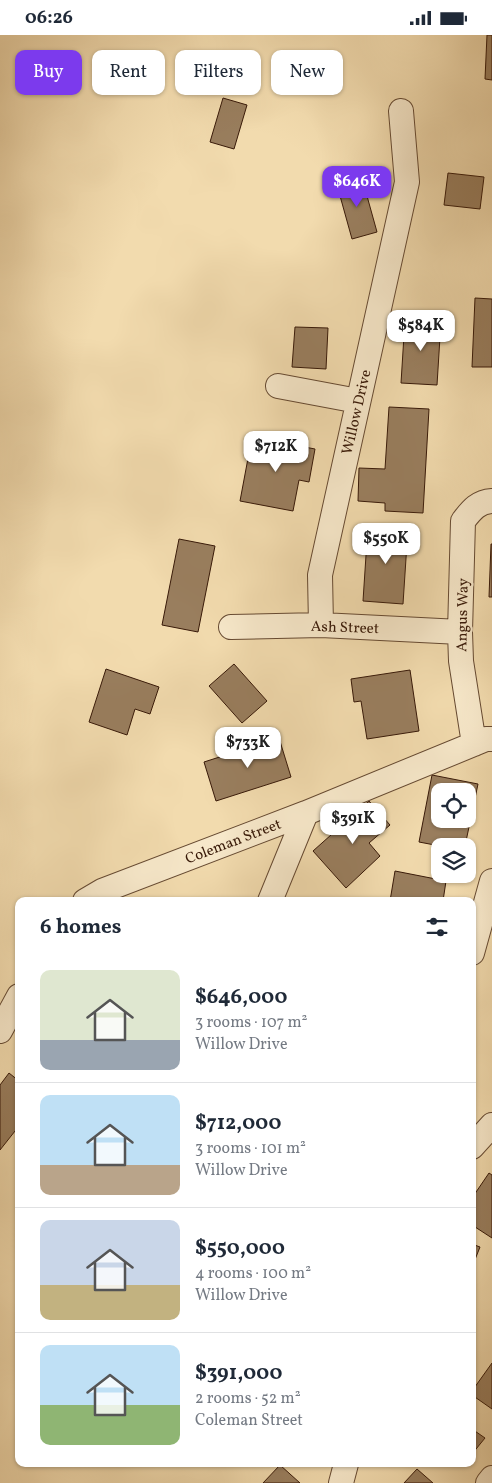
<!DOCTYPE html>
<meta charset="utf-8">
<style>
body{margin:0;font-family:Vollkorn,serif;background:#f6f6f7;color:#1f2937;height:100vh;display:flex;flex-direction:column;font-size:19px;white-space:nowrap}
*{box-sizing:border-box;margin:0}
p{font-size:16px;color:#747a83}
.icon{flex:none;width:28px;height:28px;fill:none;stroke:currentColor;stroke-width:2;stroke-linecap:round;stroke-linejoin:round}
.map{position:relative;flex:1;overflow:hidden}
.side{position:absolute;left:15px;top:862px;width:461px;height:570px;display:flex;flex-direction:column;background:#fff;border-radius:10px;box-shadow:0 1px 4px #0004}
.side>*{flex:none}
.hud{position:absolute;left:15px;top:15px;width:462px;height:45px;display:flex;gap:10px}
.fabs{position:absolute;left:431px;top:748px;display:grid;gap:10px}
.fabs a{display:grid;place-items:center;width:45px;height:45px;border-radius:10px;background:#fff;box-shadow:0 1px 4px #0004;font-size:25px}
.price{position:absolute;translate:-50% -42px;padding:0 11px;border-radius:10px;background:#fff;color:#222;font-size:16px;line-height:32px;filter:drop-shadow(0 1px 2px #0008)}
.price::after{content:'';position:absolute;left:50%;top:30px;width:15px;height:11px;margin-left:-8px;background:inherit;clip-path:polygon(0 0,100% 0,50% 100%)}
.price.active{background:#7c3aed;color:#fff}
ul{padding:0;list-style:none}
li{display:flex;align-items:center;gap:15px;height:125px;padding:0 25px}
li+li{border-top:1px solid #e0e1e3}
li span{display:grid;place-items:center;flex:none;width:140px;height:100px;border-radius:10px;color:#555}
li>.icon{margin-inline-start:auto}
span .icon{width:60px;height:60px;fill:#fffc;stroke-width:1}
li b{font-size:21px}
h2{display:flex;justify-content:space-between;align-items:center;height:60px;padding:0 25px;font-size:21px}
.chip{padding:0 18px;border-radius:10px;background:#fff;box-shadow:0 1px 4px #0004;font-size:18px;line-height:45px}
.chip.active{background:#7c3aed;color:#fff}
.status{display:flex;justify-content:space-between;align-items:center;height:35px;padding:0 25px;background:#fff;direction:ltr}
.status svg{height:14px;fill:currentColor}
.map>svg:first-child{display:block}
.building{fill:#997e5e;stroke:#381908;fill-rule:evenodd}
.lines{fill:none;stroke-linecap:round;stroke-linejoin:round}
.street-casing{stroke:#664a32;stroke-width:26}
.street{stroke:#f7e8ca;stroke-width:24}
.labels{text-anchor:middle;stroke-width:4.5;stroke-linejoin:round;paint-order:stroke}
.street-label{font-size:15px;fill:#381908;stroke:#f7e8ca}
</style>
<div class="status"><b>06:26</b><svg viewBox="0 0 49 12"><path d="M0 12V9h3v3zM5 12V6h3v6zM10 12V3h3v9zM15 12V0h3v12zM26 1h20v11H26zM47 4h2v5h-2z"/></svg></div>
<div class="map">
<svg width="492" height="1448" viewBox="0 0 492 1448">
<rect width="100%" height="100%" fill="#f2dbae"/>
<filter id="stains"><feTurbulence type="fractalNoise" baseFrequency=".004" numOctaves="4"/><feColorMatrix values="0 0 0 0 .2 0 0 0 0 .09 0 0 0 0 .02 0 0 0 .5 -.17"/></filter>
<radialGradient id="worn" r=".72"><stop offset=".6" stop-color="#630" stop-opacity="0"/><stop offset="1" stop-color="#630" stop-opacity=".3"/></radialGradient>
<!-- building -->
<path class="building" d="M487 0H492V45L485 44Z
M223 63 247 70 234 114 210 107Z
M448 138 484 142 480 174 444 170Z
M362 143 377 197 352 204 337 150Z
M475 263 492 264V332H472Z
M405 284 441 286 437 350 401 348Z
M295 292 328 293 326 334 292 332Z
M389 372 429 374 423 478 385 476V468L358 466 359 433 385 434Z
M252 402 315 414 309 447 299 445 293 476 240 466Z
M368 490 408 493 403 569 363 566Z
M179 504 215 511 198 597 162 590Z
M491 509H492V562H489Z
M234 629 267 666 242 688 209 651Z
M106 634 159 652 150 679 135 674 127 700 89 687Z
M410 635 419 696 367 704 361 666 354 667 351 644Z
M279 703 291 742 216 766 204 727Z
M432 740 478 749 465 811H440L419 807ZM440 756H468V784H440Z
M369 766 390 790 369 808 380 821 346 853 313 816Z
M395 836 446 846 443 866H390Z
M9 1038 19 1046V1091L0 1115V1050Z
M489 1138 492 1140V1203L472 1190V1163Z
M472 1209 480 1212 472 1232Z
M492 1328V1374L472 1360V1356Z
M472 1394 485 1403 472 1419Z
M280 1430 300 1448H263Z
M417 1434 433 1448H404Z"/>
<g class="lines">
<defs>
<path id="street" d="M278 351 358 366
M321 590 320 540 407 147 401 76
M231 592 321 590 460 597
M474 709 461 626 460 597 463 486C471 476 477 467 492 466
M85 866 102 856 306 778 486 704H492
M270 866 306 778
M472 918 492 846
M0 996 19 961
M472 1112 492 1090
M341 1448 346 1429
M488 1448 492 1443"/>
</defs>
<!-- street casing -->
<use href="#street" class="street-casing"/>
<!-- street -->
<use href="#street" class="street"/>
</g>
<g class="labels">
<!-- street labels -->
<g class="street-label">
<text transform="translate(356 377) rotate(-77)" y="5">Willow Drive</text>
<text transform="translate(462 580) rotate(-89)" y="5">Angus Way</text>
<text transform="translate(345 592) rotate(2)" y="5">Ash Street</text>
<text transform="translate(233 806) rotate(-21)" y="5">Coleman Street</text>
</g>
</g>
<rect width="100%" height="100%" filter="url(#stains)"/>
<rect width="100%" height="100%" fill="url(#worn)"/>
</svg>
<div class="fabs">
<a><svg class="icon" aria-label="locate" viewBox="0 0 24 24"><circle cx="12" cy="12" r="6"/><path d="M12 2v4M12 18v4M2 12h4M18 12h4"/></svg></a>
<a><svg class="icon" aria-label="layers" viewBox="0 0 24 24"><path d="M12 4l9 5-9 5-9-5zM3 14l9 5 9-5"/></svg></a>
</div>
<b class="price active" style="left:357px;top:173px">$646K</b>
<b class="price" style="left:421px;top:317px">$584K</b>
<b class="price" style="left:276px;top:438px">$712K</b>
<b class="price" style="left:386px;top:530px">$550K</b>
<b class="price" style="left:248px;top:734px">$733K</b>
<b class="price" style="left:353px;top:810px">$391K</b>
<div class="hud">
<a class="chip active">Buy</a>
<a class="chip">Rent</a>
<a class="chip">Filters</a>
<a class="chip">New</a>
</div>
<section class="side">
<h2>6 homes<svg class="icon" aria-label="filters" viewBox="0 0 24 24"><path d="M4 7h16M4 17h16"/><circle cx="9" cy="7" r="2"/><circle cx="15" cy="17" r="2"/></svg></h2>
<ul>
<li><span style="background:linear-gradient(#dfe7d0 70%,#9aa5b1 0)"><svg class="icon" aria-label="home" viewBox="0 0 24 24"><path d="M3 11l9-7 9 7M6 9v11h12V9"/></svg></span><div><b>$646,000</b><p>3 rooms · 107 m²</p><p>Willow Drive</p></div></li>
<li><span style="background:linear-gradient(#bfe0f5 70%,#b9a48a 0)"><svg class="icon" aria-label="home" viewBox="0 0 24 24"><path d="M3 11l9-7 9 7M6 9v11h12V9"/></svg></span><div><b>$712,000</b><p>3 rooms · 101 m²</p><p>Willow Drive</p></div></li>
<li><span style="background:linear-gradient(#c9d6e8 65%,#c2b280 0)"><svg class="icon" aria-label="home" viewBox="0 0 24 24"><path d="M3 11l9-7 9 7M6 9v11h12V9"/></svg></span><div><b>$550,000</b><p>4 rooms · 100 m²</p><p>Willow Drive</p></div></li>
<li><span style="background:linear-gradient(#bfe0f5 60%,#8fb573 0)"><svg class="icon" aria-label="home" viewBox="0 0 24 24"><path d="M3 11l9-7 9 7M6 9v11h12V9"/></svg></span><div><b>$391,000</b><p>2 rooms · 52 m²</p><p>Coleman Street</p></div></li>
</ul>
</section>
</div>
